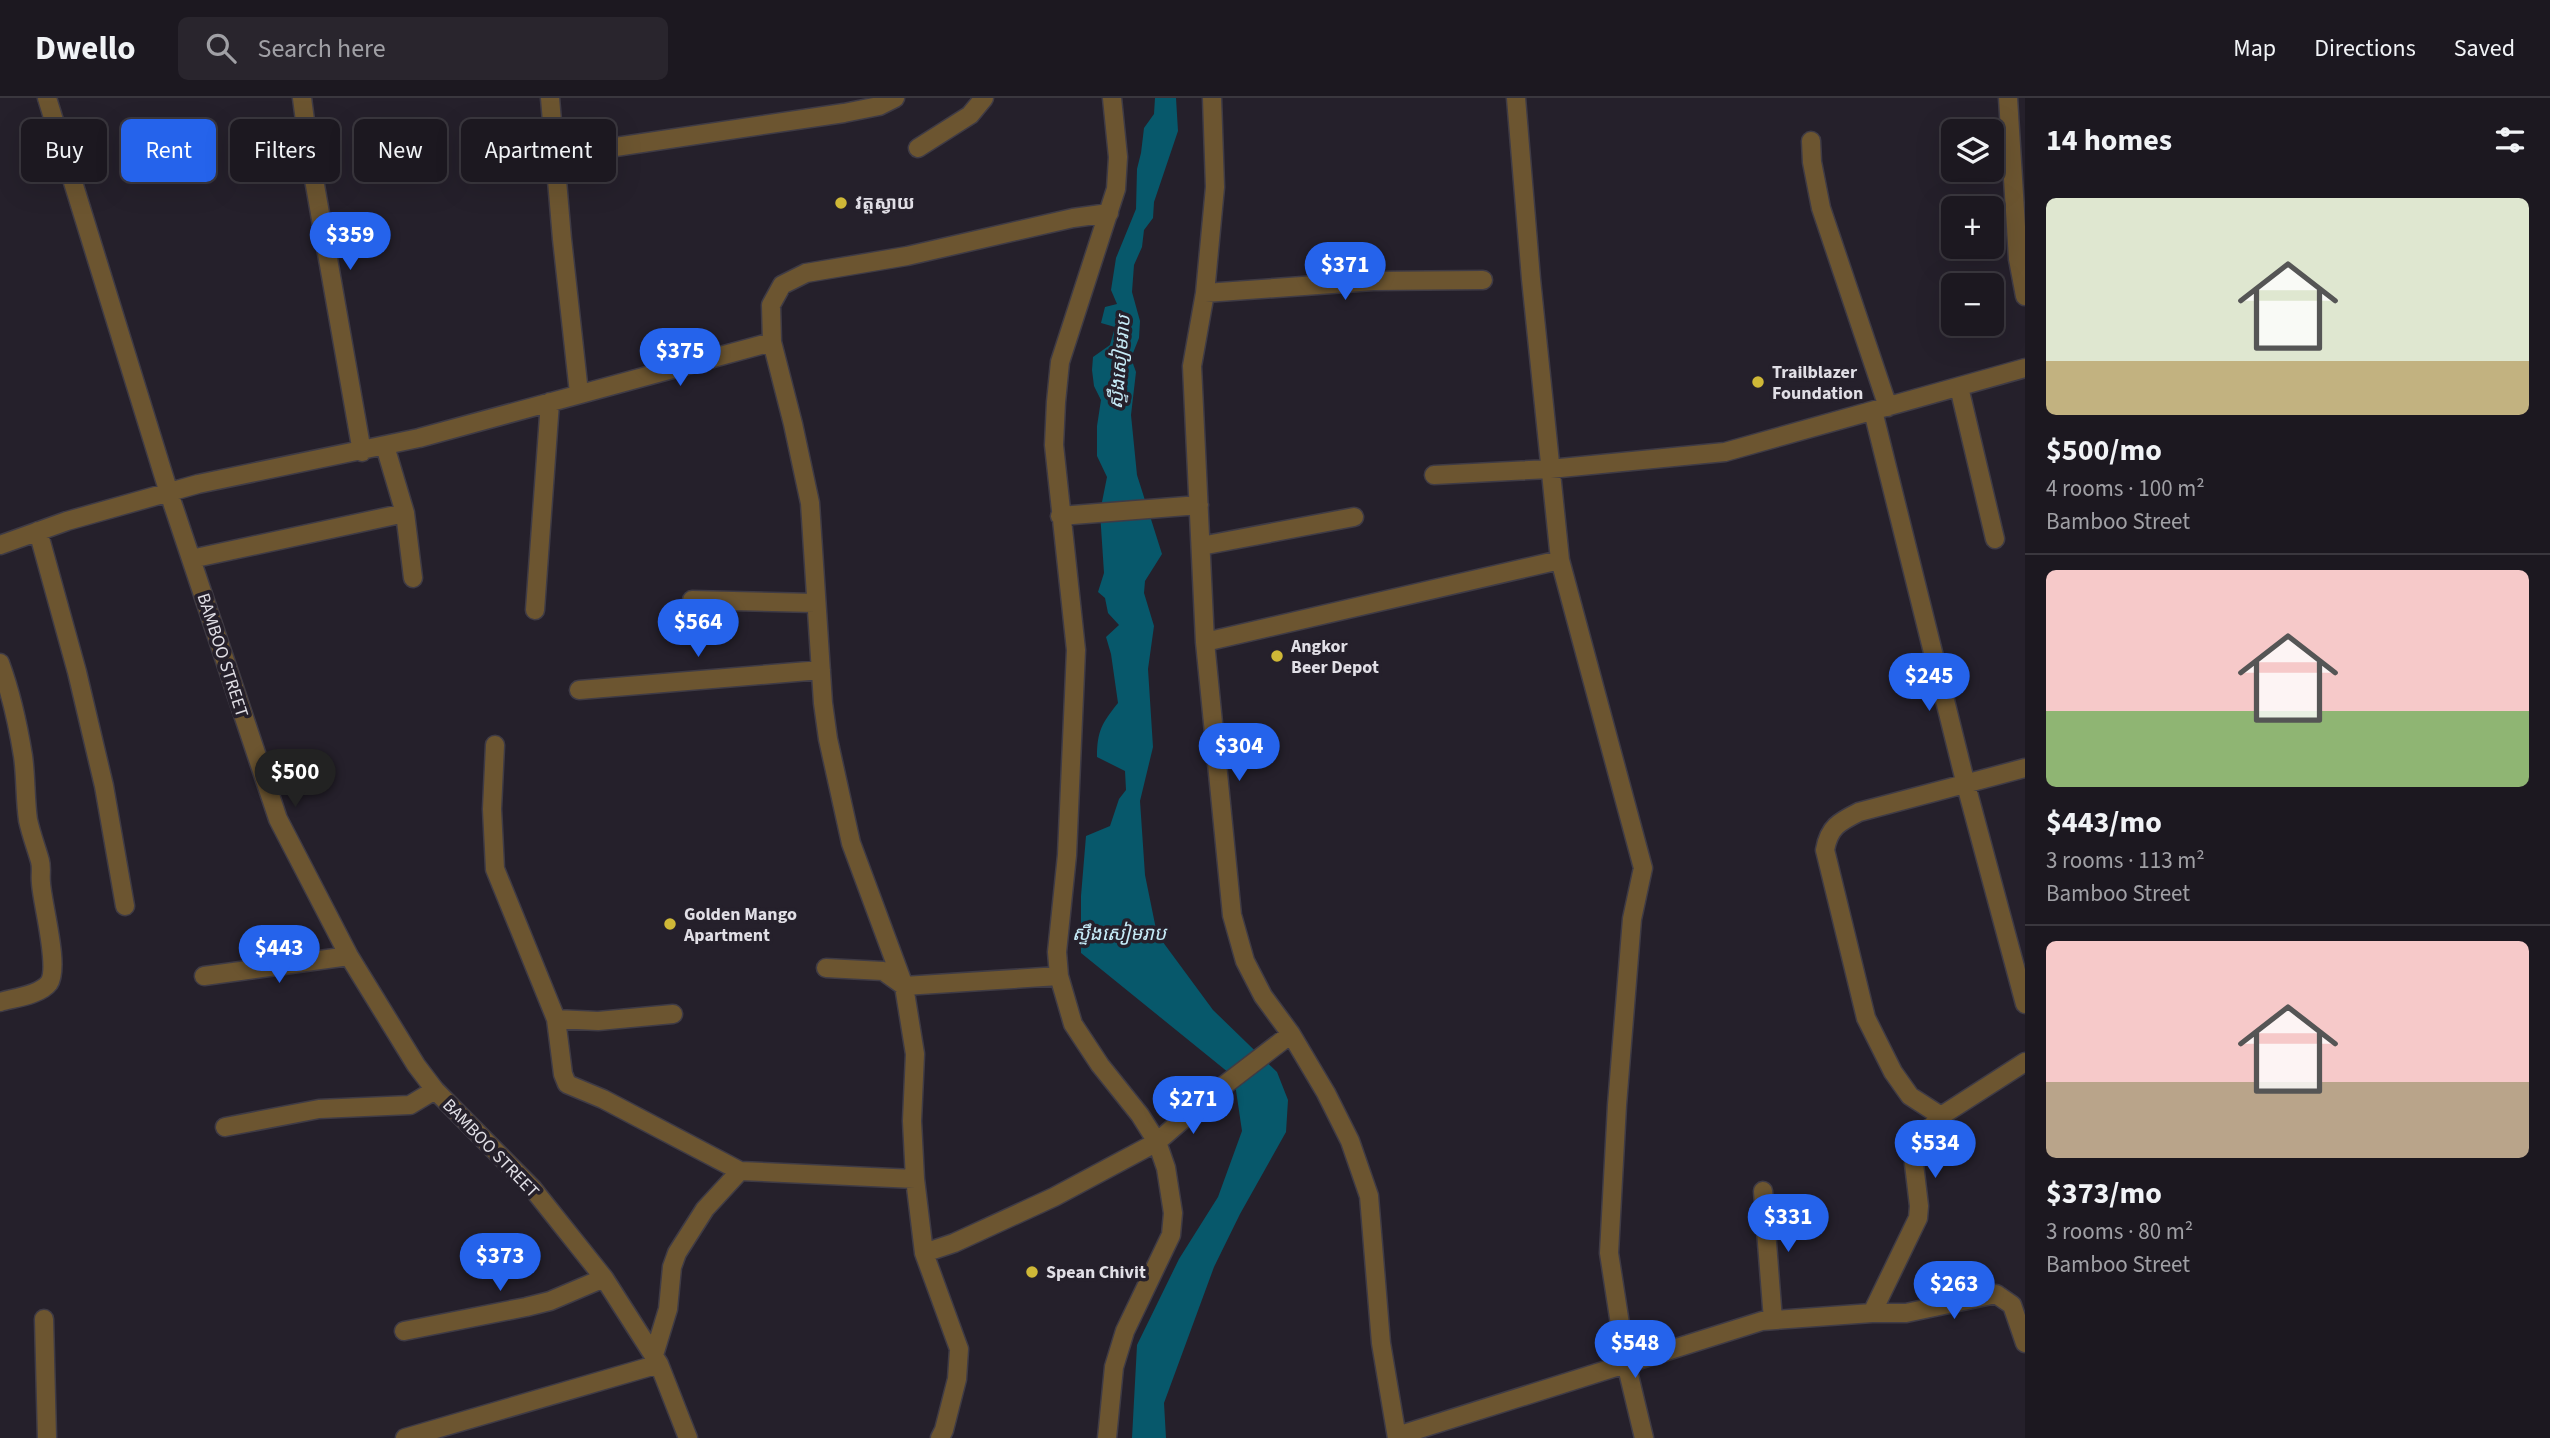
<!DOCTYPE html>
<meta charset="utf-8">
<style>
body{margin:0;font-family:"Source Sans 3","Noto Sans Khmer",sans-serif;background:#29252d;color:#f1f3f6;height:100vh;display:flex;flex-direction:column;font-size:26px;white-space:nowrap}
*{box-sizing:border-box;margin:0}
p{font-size:23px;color:#a0a0a5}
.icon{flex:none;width:38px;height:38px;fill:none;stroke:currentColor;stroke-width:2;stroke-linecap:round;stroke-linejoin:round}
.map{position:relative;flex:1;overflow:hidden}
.details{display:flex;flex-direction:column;background:#1c1820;width:525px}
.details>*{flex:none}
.guide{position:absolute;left:21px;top:21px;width:665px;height:63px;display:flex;gap:14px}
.buttons{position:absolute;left:1941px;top:21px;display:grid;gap:14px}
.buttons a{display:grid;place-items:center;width:63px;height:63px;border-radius:10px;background:#1c1820;box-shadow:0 7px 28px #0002,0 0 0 2px #3a373e;font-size:35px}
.price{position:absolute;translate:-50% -60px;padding:0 16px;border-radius:24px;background:#2563eb;color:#fff;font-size:23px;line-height:46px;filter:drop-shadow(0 2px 4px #0008)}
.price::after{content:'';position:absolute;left:50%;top:42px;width:21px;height:16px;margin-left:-10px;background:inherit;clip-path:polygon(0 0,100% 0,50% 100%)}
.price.selected{background:#222;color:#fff}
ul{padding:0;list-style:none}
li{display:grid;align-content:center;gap:14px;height:371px;padding:0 21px}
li+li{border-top:2px solid #3a373e}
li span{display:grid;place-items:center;height:217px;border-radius:10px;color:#555}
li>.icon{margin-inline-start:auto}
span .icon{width:126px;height:126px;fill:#fffc;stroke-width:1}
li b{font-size:30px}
h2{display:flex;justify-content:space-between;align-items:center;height:84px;padding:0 21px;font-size:30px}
.chip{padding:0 24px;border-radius:10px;background:#1c1820;box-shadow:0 7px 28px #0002,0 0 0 2px #3a373e;font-size:24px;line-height:63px}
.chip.selected{background:#2563eb;color:#fff}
header{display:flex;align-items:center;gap:42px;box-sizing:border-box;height:98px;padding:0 35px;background:#1c1820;border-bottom:2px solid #3a373e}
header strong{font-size:33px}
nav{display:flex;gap:38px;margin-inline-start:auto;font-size:24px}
.search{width:490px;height:63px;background:#29252d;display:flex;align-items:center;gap:18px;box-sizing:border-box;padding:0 24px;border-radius:10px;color:#a0a0a5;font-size:26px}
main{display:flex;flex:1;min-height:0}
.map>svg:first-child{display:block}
.water{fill:#07586b}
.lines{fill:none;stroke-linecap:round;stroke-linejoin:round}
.minor-casing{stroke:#3f3b45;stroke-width:21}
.minor{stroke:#6c5530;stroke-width:18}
.poi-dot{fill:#cfb837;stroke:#25202b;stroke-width:2.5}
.labels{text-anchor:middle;stroke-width:7;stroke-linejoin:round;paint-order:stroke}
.poi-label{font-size:18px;font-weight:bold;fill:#e1dfe6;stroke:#25202b;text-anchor:start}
.street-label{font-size:18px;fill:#e1dfe6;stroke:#25202b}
.water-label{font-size:19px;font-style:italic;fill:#c6ebf7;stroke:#25202b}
</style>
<header>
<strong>Dwello</strong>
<div class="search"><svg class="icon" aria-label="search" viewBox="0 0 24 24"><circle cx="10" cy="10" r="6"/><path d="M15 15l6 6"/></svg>Search here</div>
<nav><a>Map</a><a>Directions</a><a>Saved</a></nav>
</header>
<main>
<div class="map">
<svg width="2025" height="1340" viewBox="0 0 2025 1340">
<rect width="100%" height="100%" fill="#25202b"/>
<!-- water -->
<path class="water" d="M1155 0H1176L1178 33 1154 104 1153 120 1144 132 1142 149 1134 167 1132 194 1140 223 1139 240 1131 260 1136 274 1131 317 1137 377 1162 456 1145 483 1144 495 1154 528 1148 571 1153 649 1140 703 1145 777 1157 836 1213 912 1277 974 1288 1002 1286 1034 1240 1116 1214 1169 1164 1305 1166 1340H1132L1137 1247 1179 1161 1218 1099 1242 1033 1234 979 1081 855V798L1086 738 1110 728 1119 701 1126 692 1125 673 1097 659C1097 633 1102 625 1118 605L1111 556 1106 539 1119 527 1108 515 1105 500 1098 494 1104 475 1100 414 1107 379 1097 358V328L1101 302 1094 288 1092 272 1093 259 1110 247 1115 229 1101 225 1105 209 1117 206 1111 192 1116 160 1136 111 1137 71 1141 55 1144 30 1154 16Z"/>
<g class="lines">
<defs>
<path id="minor" d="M47 0 169 395 278 721 349 858 416 967 435 992 533 1091 604 1180 659 1266 688 1340
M302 0 309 53 362 354
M550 0 562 141 579 295
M1212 0 1215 89 1205 195 1192 268 1205 544 1232 817 1245 863 1263 898 1291 936 1326 995 1350 1043 1369 1098 1381 1245 1397 1340
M1516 0 1531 181 1560 462 1643 770 1632 821 1617 1007 1609 1155 1626 1265 1644 1340
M2008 0 2018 161 2025 198
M1811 43 1812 64 1821 110 1888 309
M918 50 970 17 984 0
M555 58 844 15 879 8 895 0
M1205 195 1373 183 1483 182
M1959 289 1995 441
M1873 313 1966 687 2025 906
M385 348 405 415 413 480
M1434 377 1550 371 1725 354 2025 270
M1060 418 1199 407
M38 433 77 574 104 688 125 808
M0 447 67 423 198 386 419 340 772 244
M1201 448 1354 419
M191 461 405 415
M692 502 815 505
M535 512 550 304
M1205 544 1560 462
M0 565C11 595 18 627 23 658 26 679 25 701 28 722 31 736 36 749 40 763 42 770 40 777 41 785 42 805 60 869 49 885 40 897 14 900 0 904
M579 592 821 572
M495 647 492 711 495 771 556 921 563 976 567 986 603 1001 740 1073 915 1081
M826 870 883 873 904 888 1059 878
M204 878 349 858
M556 921 598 923 673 916
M1941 1018 1910 998 1893 974 1866 920 1825 752C1829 729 1839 724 1859 714L2025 670
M225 1029 319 1011 410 1007 435 992
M1763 1093 1773 1222
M924 1155 954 1145 1054 1099 1157 1044 1205 1002 1291 936
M1872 1215 1918 1120 1919 1108 1914 1066 1921 1040 1941 1018 2025 964
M44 1221 47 1340
M404 1233 526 1209 550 1203 604 1180
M654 1257 668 1211 672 1169 677 1155 705 1111 740 1073
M1397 1338 1762 1223 1872 1215H1906L1996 1196 2012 1207 2025 1245
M405 1340 659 1266
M940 1340 944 1332 957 1281 959 1251 924 1155 915 1081 912 1023 915 956 904 888 851 745 828 641 823 605 810 405 793 326 772 244 771 207 782 187 806 175 907 158 1073 120 1109 115
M1107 1340 1114 1269 1125 1233 1171 1137 1173 1115 1166 1070 1157 1044 1140 1017 1100 967 1073 926 1059 878 1057 854 1067 757 1076 552 1054 347 1056 304 1060 264 1116 91 1118 59 1112 0"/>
</defs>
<!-- minor casing -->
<use href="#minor" class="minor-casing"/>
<!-- minor -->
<use href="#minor" class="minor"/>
</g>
<!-- markers -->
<g class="poi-dot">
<circle cx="841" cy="105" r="7"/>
<circle cx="1758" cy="284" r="7"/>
<circle cx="1277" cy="558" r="7"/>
<circle cx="670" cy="826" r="7"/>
<circle cx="1032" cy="1174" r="7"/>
</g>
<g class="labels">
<!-- poi labels -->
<g class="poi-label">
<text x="855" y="111">វត្តស្វាយ</text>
<text x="1772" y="280">Trailblazer<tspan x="1772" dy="21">Foundation</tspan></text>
<text x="1291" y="554">Angkor<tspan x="1291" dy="21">Beer Depot</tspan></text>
<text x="684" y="822">Golden Mango<tspan x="684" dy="21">Apartment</tspan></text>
<text x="1046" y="1180">Spean Chivit</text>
</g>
<!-- street labels -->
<g class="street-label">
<text transform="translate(223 557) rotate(72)" y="6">BAMBOO STREET</text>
<text transform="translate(491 1050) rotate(46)" y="6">BAMBOO STREET</text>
</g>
<!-- water labels -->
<g class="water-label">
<text transform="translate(1119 264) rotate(-85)" y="7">ស្ទឹងសៀមរាប</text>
<text x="1119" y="842">ស្ទឹងសៀមរាប</text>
</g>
</g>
</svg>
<div class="buttons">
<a><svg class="icon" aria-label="layers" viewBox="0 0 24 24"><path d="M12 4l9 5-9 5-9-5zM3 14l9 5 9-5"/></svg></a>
<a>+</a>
<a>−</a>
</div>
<b class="price" style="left:350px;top:174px">$359</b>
<b class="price" style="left:1345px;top:204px">$371</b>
<b class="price" style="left:680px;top:290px">$375</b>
<b class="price" style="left:698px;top:561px">$564</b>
<b class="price" style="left:1929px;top:615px">$245</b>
<b class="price" style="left:1239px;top:685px">$304</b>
<b class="price selected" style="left:295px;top:711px">$500</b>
<b class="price" style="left:279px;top:887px">$443</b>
<b class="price" style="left:1193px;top:1038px">$271</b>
<b class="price" style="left:1935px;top:1082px">$534</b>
<b class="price" style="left:1788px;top:1156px">$331</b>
<b class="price" style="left:500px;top:1195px">$373</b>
<b class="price" style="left:1954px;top:1223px">$263</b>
<b class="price" style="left:1635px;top:1282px">$548</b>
<div class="guide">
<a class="chip">Buy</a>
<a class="chip selected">Rent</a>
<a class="chip">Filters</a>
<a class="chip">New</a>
<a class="chip">Apartment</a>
</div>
</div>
<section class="details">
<h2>14 homes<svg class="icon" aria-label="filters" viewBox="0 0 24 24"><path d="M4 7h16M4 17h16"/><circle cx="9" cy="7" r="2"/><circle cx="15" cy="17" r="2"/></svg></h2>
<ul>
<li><span style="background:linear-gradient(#dfe7d0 75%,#c2b280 0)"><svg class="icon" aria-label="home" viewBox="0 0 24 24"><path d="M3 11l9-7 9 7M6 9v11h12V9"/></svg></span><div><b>$500/mo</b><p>4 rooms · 100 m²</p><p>Bamboo Street</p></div></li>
<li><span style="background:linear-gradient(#f6c9c9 65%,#8fb573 0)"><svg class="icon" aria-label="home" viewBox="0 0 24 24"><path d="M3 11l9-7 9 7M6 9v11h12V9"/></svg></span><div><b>$443/mo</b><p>3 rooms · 113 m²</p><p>Bamboo Street</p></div></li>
<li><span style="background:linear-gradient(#f6c9c9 65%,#b9a48a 0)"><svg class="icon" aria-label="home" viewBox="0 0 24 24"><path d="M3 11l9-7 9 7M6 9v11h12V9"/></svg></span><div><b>$373/mo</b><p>3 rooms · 80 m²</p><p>Bamboo Street</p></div></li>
</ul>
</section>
</main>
